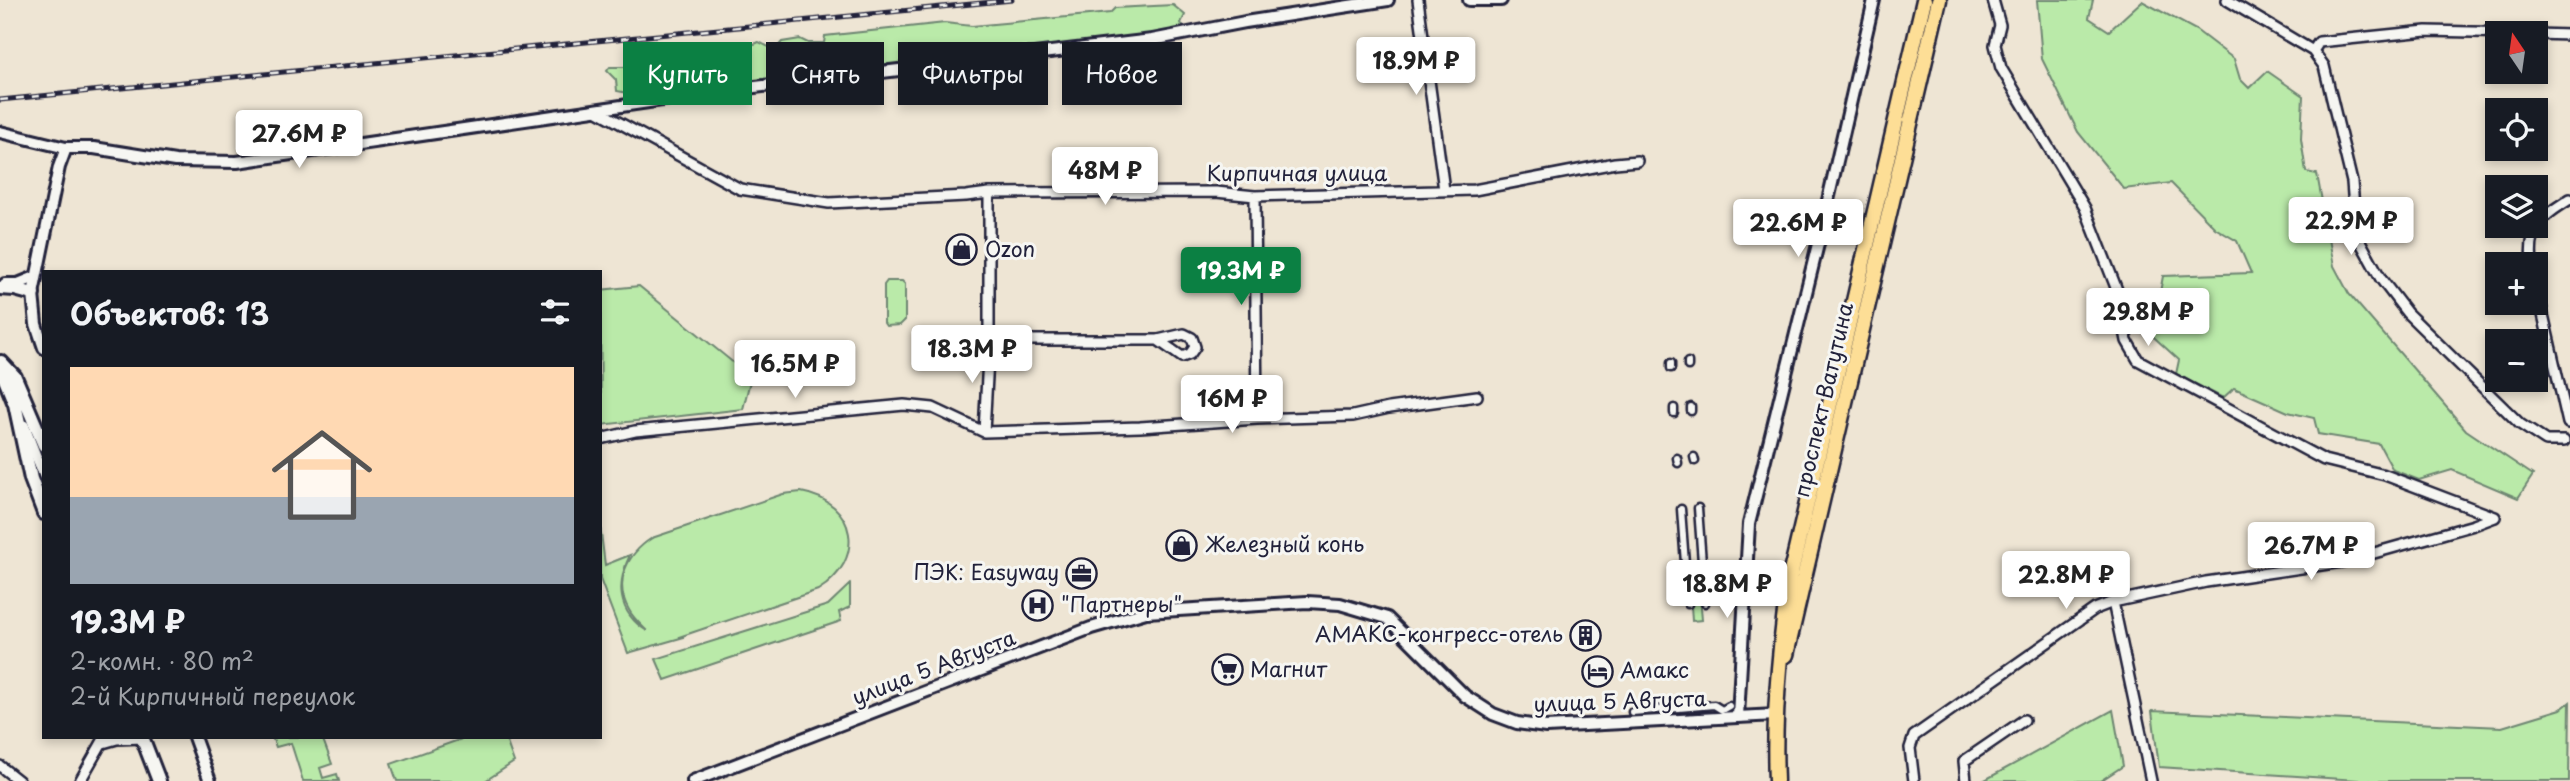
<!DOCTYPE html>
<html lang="ru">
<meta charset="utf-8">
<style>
body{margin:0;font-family:"Playpen Sans",sans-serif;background:#242831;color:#f1f3f6;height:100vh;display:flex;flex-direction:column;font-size:26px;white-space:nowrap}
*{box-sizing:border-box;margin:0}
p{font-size:23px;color:#9ea1a6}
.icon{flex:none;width:38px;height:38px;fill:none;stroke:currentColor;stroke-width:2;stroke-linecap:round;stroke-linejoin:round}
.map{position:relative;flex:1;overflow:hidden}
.drawer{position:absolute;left:42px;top:270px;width:560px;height:469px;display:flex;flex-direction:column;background:#171b24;border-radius:0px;box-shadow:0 4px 10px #0003}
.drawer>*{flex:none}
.banner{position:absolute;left:623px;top:42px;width:665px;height:63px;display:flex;gap:14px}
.needle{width:46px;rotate:347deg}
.tools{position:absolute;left:2485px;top:21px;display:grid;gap:14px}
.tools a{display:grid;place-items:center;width:63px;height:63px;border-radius:0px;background:#171b24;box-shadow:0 4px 10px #0003;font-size:35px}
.price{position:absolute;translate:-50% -60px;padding:0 16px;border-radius:7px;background:#fff;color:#222;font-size:23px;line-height:46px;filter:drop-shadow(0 2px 4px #0008)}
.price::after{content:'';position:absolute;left:50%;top:42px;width:21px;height:16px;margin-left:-10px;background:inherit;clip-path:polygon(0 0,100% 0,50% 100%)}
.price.current{background:#0b8043;color:#fff}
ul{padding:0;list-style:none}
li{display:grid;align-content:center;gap:14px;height:371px;padding:0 28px}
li+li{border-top:2px solid #363941}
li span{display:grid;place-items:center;height:217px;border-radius:0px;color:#555}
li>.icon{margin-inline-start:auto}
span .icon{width:126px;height:126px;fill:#fffc;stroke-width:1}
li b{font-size:30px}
h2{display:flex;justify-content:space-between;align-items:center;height:84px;padding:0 28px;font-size:30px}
.chip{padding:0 24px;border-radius:0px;background:#171b24;box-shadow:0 4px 10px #0003;font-size:24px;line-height:63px}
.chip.current{background:#0b8043;color:#fff}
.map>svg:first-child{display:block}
.green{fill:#baeaa9;stroke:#6e8672;stroke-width:2}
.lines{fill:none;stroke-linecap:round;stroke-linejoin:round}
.pedestrian-casing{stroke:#22223b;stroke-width:11}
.minor-casing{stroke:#22223b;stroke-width:14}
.tertiary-casing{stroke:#22223b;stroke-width:16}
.secondary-casing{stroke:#22223b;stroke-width:18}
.primary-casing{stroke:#22223b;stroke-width:19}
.pedestrian{stroke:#f6f6f2;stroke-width:6}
.minor{stroke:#f6f6f2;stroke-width:9}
.tertiary{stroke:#f6f6f2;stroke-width:10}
.secondary{stroke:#f6f6f2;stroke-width:12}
.primary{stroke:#fdde96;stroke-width:14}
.rail-casing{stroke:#22223b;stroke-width:5}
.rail{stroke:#f6f6f2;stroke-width:2.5;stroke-dasharray:8;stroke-linecap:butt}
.labels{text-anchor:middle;stroke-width:6;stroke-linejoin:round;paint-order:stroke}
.street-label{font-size:21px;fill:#22223b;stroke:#f6f6f2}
.poi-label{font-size:21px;fill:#22223b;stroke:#f6f6f2;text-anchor:start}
</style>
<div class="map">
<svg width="2570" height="781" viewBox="0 0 2570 781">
<rect width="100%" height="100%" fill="#eee5d4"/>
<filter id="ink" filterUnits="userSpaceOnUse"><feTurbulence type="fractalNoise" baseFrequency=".0143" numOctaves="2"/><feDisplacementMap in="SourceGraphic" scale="14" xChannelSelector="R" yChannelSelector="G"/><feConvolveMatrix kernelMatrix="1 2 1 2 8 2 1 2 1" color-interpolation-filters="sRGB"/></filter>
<g filter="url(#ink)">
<!-- green -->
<path class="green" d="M2037 0H2093L2089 18 2109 31 2142 1 2196 30 2234 59 2240 79 2249 88 2267 71 2303 96 2301 139 2306 172 2317 174 2334 266 2349 294 2466 430 2533 475 2518 498 2452 470 2419 480 2393 470 2379 444 2318 434 2314 418 2288 412 2234 388 2223 398 2176 374 2179 360 2145 329 2139 320 2156 314 2163 276 2251 273 2237 241 2215 228 2171 183 2124 189 2078 132 2042 59Z
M1173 5 1185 15 1181 23 1185 30 1032 48C1009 45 983 44 964 57 852 70 741 85 628 93L617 91 616 80 607 71 610 67H624L629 64C644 69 657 66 670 56 691 62 698 48 721 55 733 48 746 48 759 42L775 50 782 42 800 39 808 43H824L825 36 945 23 972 26 1110 13 1115 8Z
M887 281H902L905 284V320L900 325 886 326 884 323V285Z
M639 286 751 377 743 409 601 425 600 290Z
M801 492C857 502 867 560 818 590L679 637H684L628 653 600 579V525L605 565 630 555C616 584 617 612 647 631 641 625 633 618 629 610 613 582 627 554 652 538L783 494Z
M1697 560 1702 620 1692 621 1688 561Z
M850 584V607L839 612 841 621 665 680 656 659 828 605Z
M2570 702 2569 781H2372L2159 767 2152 711 2502 727 2561 709Z
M2113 710 2123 766 2100 781H1983Z
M272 737H322L332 764 320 768 323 778 337 774 339 781H303L291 743 276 747Z
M467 737H505L514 762 485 781H397L391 764Z"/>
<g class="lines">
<defs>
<path id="pedestrian" d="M1688 362V366
M1671 363V368
M1691 407V411
M1674 408V413
M1694 457 1695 461
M1677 458 1678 463
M1698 508 1705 603
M1681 509 1688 604
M1632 712 1714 705 1722 710 1729 706"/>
<path id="minor" d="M1418 0 1444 190
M1993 0 2000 25 1995 45 2001 68 2085 208 2117 290 2127 341 2138 360 2324 460 2385 475 2495 517
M2227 0 2313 51 2324 66 2352 182 2356 234 2381 279 2407 313 2520 424 2546 441H2564
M2536 34 2570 35
M2313 51 2319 42 2426 31 2519 33
M598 111 740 189 829 203 966 196 989 193 1216 192 1255 196 1474 190 1615 163 1637 161
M1255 196 1257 419
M2532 264C2528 226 2540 218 2570 199
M2536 284 2568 423
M989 340H1158L1184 334 1192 338 1195 347 1190 354 1182 357 1158 340
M24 425 44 476
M984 432 989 340V193
M600 439 635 431 904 405 933 408 984 432 1140 427 1257 419 1353 416 1389 408 1477 396
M2113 602 2206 582 2342 562 2474 525 2495 517
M103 743 117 739 143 738
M0 766 19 781
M80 781 105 737
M1914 781 1910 748 1914 736 2095 609 2113 602 2151 781
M1966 781 1964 761 2024 720"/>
<path id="tertiary" d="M1469 0H1501
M0 132 66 148H94L175 161 237 162 738 89 1152 40 1245 22 1388 0
M5 284H18L35 277
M44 348 36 324 33 294 59 167 66 148
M1738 716 1749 524 1818 244 1874 0
M194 737 210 781
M693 781 1091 628 1146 612 1307 602 1340 604 1387 618 1465 696 1493 714 1517 723 1546 727 1776 715"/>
<path id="secondary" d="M0 288 15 289 33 294
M1 362 15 377 44 445
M0 367 15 404 31 479 44 513
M142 737 159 781"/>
<path id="primary" d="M1786 655 1939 0
M1776 781C1773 712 1780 643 1790 576L1924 0"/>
</defs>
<!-- pedestrian casing -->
<use href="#pedestrian" class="pedestrian-casing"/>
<!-- minor casing -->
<use href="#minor" class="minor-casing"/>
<!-- tertiary casing -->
<use href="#tertiary" class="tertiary-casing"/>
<!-- secondary casing -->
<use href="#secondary" class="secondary-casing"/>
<!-- primary casing -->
<use href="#primary" class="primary-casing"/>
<!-- pedestrian -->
<use href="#pedestrian" class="pedestrian"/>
<!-- minor -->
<use href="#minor" class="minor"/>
<!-- tertiary -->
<use href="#tertiary" class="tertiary"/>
<!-- secondary -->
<use href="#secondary" class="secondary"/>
<!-- primary -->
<use href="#primary" class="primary"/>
<defs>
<path id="rail" d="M0 100 1012 0"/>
</defs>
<!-- rail casing -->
<use href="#rail" class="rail-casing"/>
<!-- rail -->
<use href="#rail" class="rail"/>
</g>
</g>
<!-- icons -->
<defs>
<symbol id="shop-ring" viewBox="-11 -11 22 22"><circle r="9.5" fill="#f6f6f2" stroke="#22223b" stroke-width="1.5"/><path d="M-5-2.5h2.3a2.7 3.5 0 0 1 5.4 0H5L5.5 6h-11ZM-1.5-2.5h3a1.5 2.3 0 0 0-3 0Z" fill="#22223b"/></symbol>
<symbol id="office-ring" viewBox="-11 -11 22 22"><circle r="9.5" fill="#f6f6f2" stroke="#22223b" stroke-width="1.5"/><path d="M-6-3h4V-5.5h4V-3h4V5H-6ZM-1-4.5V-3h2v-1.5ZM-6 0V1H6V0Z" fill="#22223b"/></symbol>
<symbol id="hospital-ring" viewBox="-11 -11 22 22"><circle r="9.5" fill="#f6f6f2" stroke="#22223b" stroke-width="1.5"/><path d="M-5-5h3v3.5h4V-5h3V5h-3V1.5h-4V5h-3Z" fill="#22223b"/></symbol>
<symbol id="building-ring" viewBox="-11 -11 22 22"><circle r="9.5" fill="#f6f6f2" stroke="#22223b" stroke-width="1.5"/><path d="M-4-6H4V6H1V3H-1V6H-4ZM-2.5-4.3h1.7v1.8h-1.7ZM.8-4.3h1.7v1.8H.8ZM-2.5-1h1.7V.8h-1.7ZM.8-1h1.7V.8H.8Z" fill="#22223b"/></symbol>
<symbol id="supermarket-ring" viewBox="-11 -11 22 22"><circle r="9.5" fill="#f6f6f2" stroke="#22223b" stroke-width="1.5"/><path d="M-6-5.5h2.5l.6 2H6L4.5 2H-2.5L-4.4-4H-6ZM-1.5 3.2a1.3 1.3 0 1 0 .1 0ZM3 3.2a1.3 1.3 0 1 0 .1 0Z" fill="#22223b"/></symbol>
<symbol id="hotel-ring" viewBox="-11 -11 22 22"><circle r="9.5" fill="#f6f6f2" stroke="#22223b" stroke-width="1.5"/><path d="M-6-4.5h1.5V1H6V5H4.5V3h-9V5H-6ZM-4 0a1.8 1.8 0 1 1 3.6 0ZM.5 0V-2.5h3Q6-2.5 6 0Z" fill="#22223b"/></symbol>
</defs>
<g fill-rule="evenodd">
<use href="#shop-ring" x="944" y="232" width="35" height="35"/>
<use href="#shop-ring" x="1164" y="528" width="35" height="35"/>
<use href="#office-ring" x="1064" y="556" width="35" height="35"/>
<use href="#hospital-ring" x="1020" y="588" width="35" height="35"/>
<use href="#building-ring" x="1568" y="618" width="35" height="35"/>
<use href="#supermarket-ring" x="1210" y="652" width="35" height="35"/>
<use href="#hotel-ring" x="1580" y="654" width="35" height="35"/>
</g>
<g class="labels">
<!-- street labels -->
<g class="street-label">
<text x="1297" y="181">Кирпичная улица</text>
<text transform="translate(1824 400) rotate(-77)" y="7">проспект Ватутина</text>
<text transform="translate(934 668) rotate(-21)" y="7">улица 5 Августа</text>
<text transform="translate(1620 702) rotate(-2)" y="7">улица 5 Августа</text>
</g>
<!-- poi labels -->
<g class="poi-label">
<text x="985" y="257">Ozon</text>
<text x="1205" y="552">Железный конь</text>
<text x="1059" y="580" text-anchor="end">ПЭК: Easyway</text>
<text x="1061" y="612">"Партнеры"</text>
<text x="1563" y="642" text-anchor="end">АМАКС-конгресс-отель</text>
<text x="1250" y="677">Магнит</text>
<text x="1620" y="678">Амакс</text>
</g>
</g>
</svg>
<div class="tools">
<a><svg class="needle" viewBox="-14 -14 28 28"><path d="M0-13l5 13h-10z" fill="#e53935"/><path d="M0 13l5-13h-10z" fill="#9ea1a6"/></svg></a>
<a><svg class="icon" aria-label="locate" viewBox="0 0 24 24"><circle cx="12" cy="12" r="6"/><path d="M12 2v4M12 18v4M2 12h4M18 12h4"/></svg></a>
<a><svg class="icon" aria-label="layers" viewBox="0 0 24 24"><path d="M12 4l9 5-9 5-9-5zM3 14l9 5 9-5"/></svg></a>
<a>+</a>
<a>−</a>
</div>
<b class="price" style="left:1416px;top:97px">18.9M ₽</b>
<b class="price" style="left:299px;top:170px">27.6M ₽</b>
<b class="price" style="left:1105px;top:207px">48M ₽</b>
<b class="price" style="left:2351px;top:257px">22.9M ₽</b>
<b class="price" style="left:1798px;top:259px">22.6M ₽</b>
<b class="price current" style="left:1241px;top:307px">19.3M ₽</b>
<b class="price" style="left:2148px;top:348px">29.8M ₽</b>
<b class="price" style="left:972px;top:385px">18.3M ₽</b>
<b class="price" style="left:795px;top:400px">16.5M ₽</b>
<b class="price" style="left:1232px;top:435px">16M ₽</b>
<b class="price" style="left:2311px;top:582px">26.7M ₽</b>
<b class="price" style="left:2066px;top:611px">22.8M ₽</b>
<b class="price" style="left:1727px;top:620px">18.8M ₽</b>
<div class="banner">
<a class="chip current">Купить</a>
<a class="chip">Снять</a>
<a class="chip">Фильтры</a>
<a class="chip">Новое</a>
</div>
<section class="drawer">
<h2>Объектов: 13<svg class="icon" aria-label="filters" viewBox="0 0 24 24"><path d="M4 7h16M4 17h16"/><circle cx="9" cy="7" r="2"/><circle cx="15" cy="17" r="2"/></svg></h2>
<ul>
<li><span style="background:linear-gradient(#ffd9b3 60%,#9aa5b1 0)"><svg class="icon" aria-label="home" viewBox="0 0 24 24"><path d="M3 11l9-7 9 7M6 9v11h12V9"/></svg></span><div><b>19.3M ₽</b><p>2-комн. · 80 m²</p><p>2-й Кирпичный переулок</p></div></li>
</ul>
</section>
</div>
